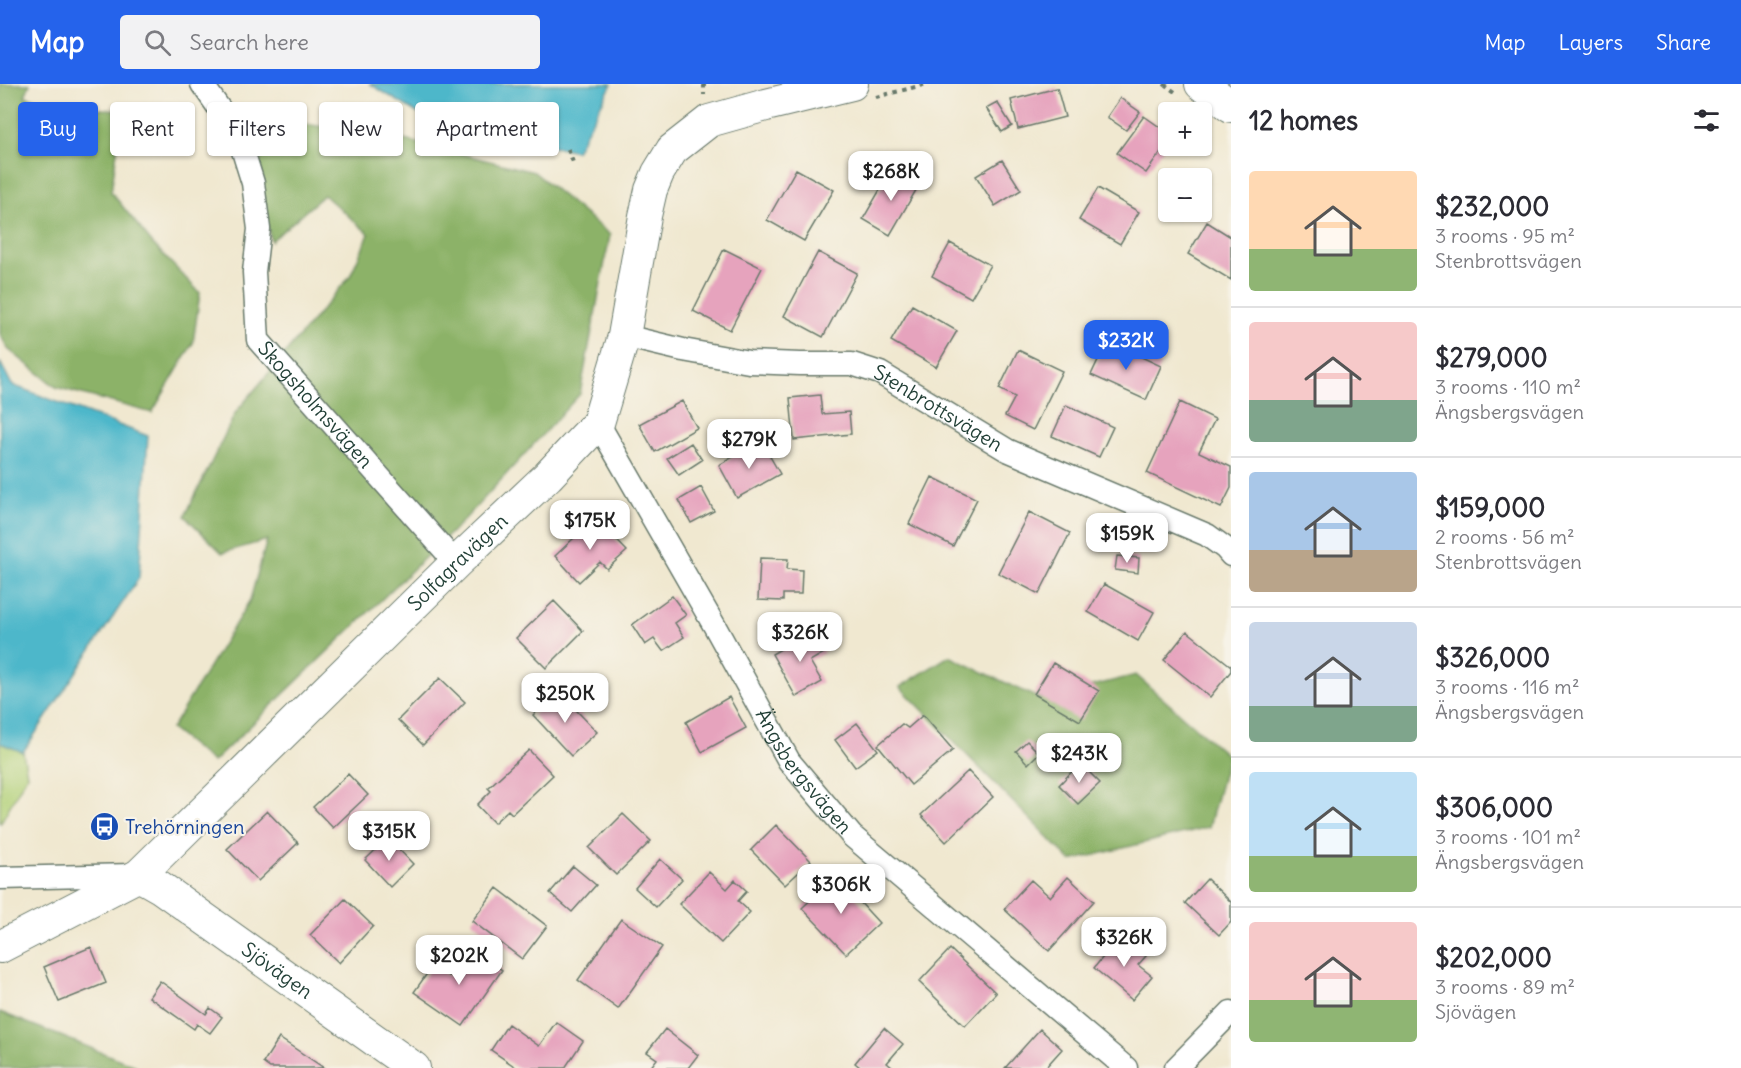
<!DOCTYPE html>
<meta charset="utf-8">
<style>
body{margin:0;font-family:Delius,sans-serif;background:#f2f2f3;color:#2b2b33;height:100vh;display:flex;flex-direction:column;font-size:22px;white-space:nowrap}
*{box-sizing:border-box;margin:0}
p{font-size:20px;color:#7c7c81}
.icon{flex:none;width:33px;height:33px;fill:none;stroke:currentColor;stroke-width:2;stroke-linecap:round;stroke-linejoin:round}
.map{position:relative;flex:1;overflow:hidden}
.details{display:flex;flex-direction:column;background:#fff;width:510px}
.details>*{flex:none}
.guide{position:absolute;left:18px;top:18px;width:570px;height:54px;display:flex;gap:12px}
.tools{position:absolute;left:1158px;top:18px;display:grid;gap:12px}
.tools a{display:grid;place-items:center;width:54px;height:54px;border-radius:6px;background:#fff;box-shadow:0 2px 4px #0004;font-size:30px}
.price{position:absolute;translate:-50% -51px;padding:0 14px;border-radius:12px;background:#fff;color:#222;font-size:20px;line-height:39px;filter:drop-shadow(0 2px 3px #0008)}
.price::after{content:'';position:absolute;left:50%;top:36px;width:18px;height:14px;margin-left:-9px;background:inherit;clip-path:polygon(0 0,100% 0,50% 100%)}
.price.on{background:#2563eb;color:#fff}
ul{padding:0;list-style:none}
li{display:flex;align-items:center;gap:18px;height:150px;padding:0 18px}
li+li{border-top:2px solid #e1e1e2}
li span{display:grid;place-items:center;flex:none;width:168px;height:120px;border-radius:6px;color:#555}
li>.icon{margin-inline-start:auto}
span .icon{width:72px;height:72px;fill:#fffc;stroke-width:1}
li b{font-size:26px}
h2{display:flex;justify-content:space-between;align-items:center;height:72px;padding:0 18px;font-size:26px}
.chip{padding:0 21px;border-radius:6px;background:#fff;box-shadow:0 2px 4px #0004;font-size:21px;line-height:54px}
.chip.on{background:#2563eb;color:#fff}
header{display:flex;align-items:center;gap:36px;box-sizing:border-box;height:84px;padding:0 30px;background:#2563eb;color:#fff}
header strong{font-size:28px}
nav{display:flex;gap:33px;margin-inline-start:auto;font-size:21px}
.search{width:420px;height:54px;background:#f2f2f3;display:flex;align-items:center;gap:15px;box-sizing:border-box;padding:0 21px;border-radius:6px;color:#7c7c81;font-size:22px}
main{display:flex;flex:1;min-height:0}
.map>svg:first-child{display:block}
.green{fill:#b1d077;stroke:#688656;stroke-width:1.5}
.forest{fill:#8cb268;stroke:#56784e;stroke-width:1.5}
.water{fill:#4db7ca;stroke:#367a7f;stroke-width:1.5}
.building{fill:#e6a3bd}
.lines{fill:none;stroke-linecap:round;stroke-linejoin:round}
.street-casing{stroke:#68796b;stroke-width:25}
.secondary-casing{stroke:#68796b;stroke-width:34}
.path{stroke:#68796b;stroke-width:4;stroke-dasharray:4.5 4.5;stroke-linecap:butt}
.street{stroke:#fff;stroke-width:22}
.secondary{stroke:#fff;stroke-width:32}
.labels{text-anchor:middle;stroke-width:4.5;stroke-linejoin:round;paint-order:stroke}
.street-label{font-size:20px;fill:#1f3d34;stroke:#f7f3e8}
.transit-label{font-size:20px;fill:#164399;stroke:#f7f3e8;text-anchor:start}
</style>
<header>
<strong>Map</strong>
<div class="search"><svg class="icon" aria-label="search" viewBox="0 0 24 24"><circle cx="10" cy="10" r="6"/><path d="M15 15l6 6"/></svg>Search here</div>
<nav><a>Map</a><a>Layers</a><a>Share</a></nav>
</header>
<main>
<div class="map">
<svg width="1231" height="984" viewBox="0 0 1231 984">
<rect width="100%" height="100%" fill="#f7f3e8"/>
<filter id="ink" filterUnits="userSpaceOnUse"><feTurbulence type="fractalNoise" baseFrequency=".0167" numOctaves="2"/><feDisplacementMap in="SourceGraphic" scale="12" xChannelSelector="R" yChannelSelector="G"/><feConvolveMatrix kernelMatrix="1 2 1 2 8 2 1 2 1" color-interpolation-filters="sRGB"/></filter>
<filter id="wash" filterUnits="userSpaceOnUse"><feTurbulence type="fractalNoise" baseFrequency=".008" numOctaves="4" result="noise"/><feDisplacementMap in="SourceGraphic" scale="24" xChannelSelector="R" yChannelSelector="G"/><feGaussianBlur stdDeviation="1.35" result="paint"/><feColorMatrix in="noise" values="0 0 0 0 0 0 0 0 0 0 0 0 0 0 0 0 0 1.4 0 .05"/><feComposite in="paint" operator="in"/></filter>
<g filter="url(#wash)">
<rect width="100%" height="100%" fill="#f0e8d0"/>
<!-- green -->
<path class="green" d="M0 659 23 668 27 691 0 740Z"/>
<!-- forest -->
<path class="forest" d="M0 0H30L25 12 69 24 123 26 111 108 152 159 200 209 193 259 152 329 56 303 8 265 0 250Z
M293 38 409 57 534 88 610 151 580 310 465 435 213 678 171 645 250 516 267 456 222 469 185 432 236 328 350 192 369 150 324 111 271 157 254 84Z
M949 572 1040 615 1136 591 1228 672 1209 743 1071 777 900 603Z
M0 928 136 982V984H0Z"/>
<!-- water -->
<path class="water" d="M370 0H612L576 67 427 35Z
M0 278 12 301 148 352 139 494 23 668 0 659Z"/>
<g id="blocks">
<!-- building -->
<path class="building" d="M1057 4 1065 33 1018 45 1011 16Z
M1120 14 1140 28 1126 46 1107 33Z
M997 18 1012 42 1002 48 986 24Z
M1144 32 1168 49V58L1146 89 1117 69Z
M1002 76 1021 106 995 122 976 92Z
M796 85 834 106 804 157 767 136Z
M892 85 919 101 890 151 863 135Z
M1098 104 1139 128 1120 160 1079 136Z
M1207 138 1231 153V196L1188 170Z
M950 159 990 181 971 214 932 192Z
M724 165 762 184 730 246 693 227Z
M818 168 857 189 823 253 784 232Z
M912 221 957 247 936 283 891 257Z
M1107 257 1161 282 1146 316 1091 291Z
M1018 266 1062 287 1033 346 1005 332 1015 313 999 305Z
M820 311 822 330 849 328 851 350 794 356 790 314Z
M682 317 697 344 655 368 639 340Z
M1180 318 1215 335 1199 368 1231 383V404L1221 424 1147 389Z
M1066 321 1113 343 1099 373 1052 352Z
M761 357 780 390 737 414 719 381Z
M691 359 702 376 679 391 667 374Z
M932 393 977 415 953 462 909 440Z
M701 403 714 427 691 439 679 416Z
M1029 428 1070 449 1039 510 998 489Z
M595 434 627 467 607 485 600 478 579 498 555 472Z
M1117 472 1139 474 1138 489 1115 486Z
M760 474 788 475 787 485 802 486 801 510H783V517L758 516Z
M1104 500 1154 528 1138 557 1088 528Z
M672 512 686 531 675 539 684 553 663 567 654 555 645 561 632 541Z
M554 517 583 547 546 584 516 554Z
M812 547 824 569 810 577 822 598 796 613 772 570Z
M1187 547 1231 582V587L1210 613 1164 576Z
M1053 579 1099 607 1080 637 1034 610Z
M440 594 465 618 423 661 398 636Z
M559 608 597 648 571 672 533 631Z
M729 613 746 644 702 668 686 638Z
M923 631 953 666 911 701 878 661 902 640 908 644Z
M857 639 878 666 855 683 835 656Z
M1027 657 1039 669 1028 680 1016 667Z
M529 666 553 691 512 730 508 726 494 739 477 721 491 707 488 704Z
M1080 679 1100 699 1078 720 1059 701Z
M968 687 993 713 946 758 921 731Z
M348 690 368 711 333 744 313 723Z
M267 727 298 759 258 797 227 765Z
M623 730 651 757 616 791 589 764Z
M776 741 811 777 785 801 751 766Z
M388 754 413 780 390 803 365 776Z
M660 775 682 795 656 823 635 804Z
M573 782 596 801 572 828 550 809Z
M709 788 727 805 735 796 747 807 738 817 750 828 721 859 679 820Z
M836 792 879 839 846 870 802 824Z
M1068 793 1094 817 1049 867 1004 825 1031 796 1050 813Z
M1207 795 1231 818V838L1219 851 1185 819Z
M497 804 547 842 522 875 472 837Z
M345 815 373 842 339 879 310 851Z
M621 835 662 863 618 925 578 896Z
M1121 851 1146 872 1138 881 1152 892 1132 916 1094 884Z
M91 863 106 899 59 918 44 883Z
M469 863 502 886 463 942 414 908 433 881 449 892Z
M950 865 996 909 965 942 919 898Z
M160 897 206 930 210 924 222 933 210 949 197 940 194 945 149 913Z
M556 938 583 957 565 984H517L491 966 508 940 539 962Z
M884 944 903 960 887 979 893 984H861L855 979Z
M665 945 698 971 688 984H650L657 975 647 968Z
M1040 945 1062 965 1045 984H1005Z
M279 954 324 984H270L263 979Z"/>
</g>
</g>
<g filter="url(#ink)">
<use href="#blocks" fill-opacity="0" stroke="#68796b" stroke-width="1.5"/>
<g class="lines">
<defs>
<g id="street">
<path id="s1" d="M202 0 238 51 253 99 259 145 254 188 258 256 456 479"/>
<path id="s2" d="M624 252 683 266 749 278 800 280H852L880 289 1007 366 1207 451 1225 464 1231 471"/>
<path id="s3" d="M598 339 714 541 789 677 852 752 1126 984"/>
<path d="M0 794 134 791"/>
<path d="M1176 984 1231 928"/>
</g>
<g id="secondary">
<path d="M1201 0 1231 22"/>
<path id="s4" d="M139 791 160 803 414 984"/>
<path id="s5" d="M0 863 139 791 456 479 548 392 598 339 624 252 645 132 651 106 658 89 672 66 709 37 766 21 852 0"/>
</g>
</defs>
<!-- street casing -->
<use href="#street" class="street-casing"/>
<!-- secondary casing -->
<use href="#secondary" class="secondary-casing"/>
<!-- path -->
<path class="path" d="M704 0V11
M1164 0 1175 8
M876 13 927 0
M568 65 574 81"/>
<!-- street -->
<use href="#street" class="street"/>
<!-- secondary -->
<use href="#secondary" class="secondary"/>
</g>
</g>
<!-- icons -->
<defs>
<symbol id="bus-disc" viewBox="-11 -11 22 22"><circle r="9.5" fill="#1a4fb4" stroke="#f7f3e8"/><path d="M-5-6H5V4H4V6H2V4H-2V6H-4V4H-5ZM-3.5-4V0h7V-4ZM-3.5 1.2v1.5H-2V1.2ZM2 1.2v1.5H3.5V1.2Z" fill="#fff"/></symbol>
</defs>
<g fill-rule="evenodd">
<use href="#bus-disc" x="88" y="726" width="33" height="33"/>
</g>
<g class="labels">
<!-- street labels -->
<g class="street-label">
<text dy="7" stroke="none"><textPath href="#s1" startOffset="357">Skogsholmsvägen</textPath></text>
<text dy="7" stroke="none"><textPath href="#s2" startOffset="328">Stenbrottsvägen</textPath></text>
<text dy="7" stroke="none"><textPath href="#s5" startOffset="603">Solfagravägen</textPath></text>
<text dy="7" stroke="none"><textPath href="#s3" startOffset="405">Ängsbergsvägen</textPath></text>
<text dy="7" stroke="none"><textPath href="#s4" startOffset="168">Sjövägen</textPath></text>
</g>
<!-- transit labels -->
<g class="transit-label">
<text x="125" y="750">Trehörningen</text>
</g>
</g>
</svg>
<div class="tools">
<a>+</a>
<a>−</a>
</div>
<b class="price" style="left:891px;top:118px">$268K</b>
<b class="price on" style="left:1126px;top:287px">$232K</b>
<b class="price" style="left:749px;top:386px">$279K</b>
<b class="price" style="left:590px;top:467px">$175K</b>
<b class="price" style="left:1127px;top:480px">$159K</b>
<b class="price" style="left:800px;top:579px">$326K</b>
<b class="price" style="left:565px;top:640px">$250K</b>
<b class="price" style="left:1079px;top:700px">$243K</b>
<b class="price" style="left:389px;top:778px">$315K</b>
<b class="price" style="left:841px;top:831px">$306K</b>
<b class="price" style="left:1124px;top:884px">$326K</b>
<b class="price" style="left:459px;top:902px">$202K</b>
<div class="guide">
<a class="chip on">Buy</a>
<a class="chip">Rent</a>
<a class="chip">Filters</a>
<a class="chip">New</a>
<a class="chip">Apartment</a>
</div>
</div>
<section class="details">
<h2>12 homes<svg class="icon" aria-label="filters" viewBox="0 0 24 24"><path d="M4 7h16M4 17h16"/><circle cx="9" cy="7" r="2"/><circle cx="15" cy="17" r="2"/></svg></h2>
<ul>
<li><span style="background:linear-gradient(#ffd9b3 65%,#8fb573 0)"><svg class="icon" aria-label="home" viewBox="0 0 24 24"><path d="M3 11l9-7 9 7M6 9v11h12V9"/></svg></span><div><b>$232,000</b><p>3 rooms · 95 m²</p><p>Stenbrottsvägen</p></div></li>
<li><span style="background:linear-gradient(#f6c9c9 65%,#7fa58c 0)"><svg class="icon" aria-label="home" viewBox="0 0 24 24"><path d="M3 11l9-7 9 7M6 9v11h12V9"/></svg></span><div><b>$279,000</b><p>3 rooms · 110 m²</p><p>Ängsbergsvägen</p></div></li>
<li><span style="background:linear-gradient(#a9c7e8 65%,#b9a48a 0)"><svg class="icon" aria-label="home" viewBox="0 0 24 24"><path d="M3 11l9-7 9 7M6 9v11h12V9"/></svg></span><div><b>$159,000</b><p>2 rooms · 56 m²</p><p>Stenbrottsvägen</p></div></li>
<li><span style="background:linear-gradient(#c9d6e8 70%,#7fa58c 0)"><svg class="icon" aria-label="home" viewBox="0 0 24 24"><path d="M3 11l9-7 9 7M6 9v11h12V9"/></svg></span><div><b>$326,000</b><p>3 rooms · 116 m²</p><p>Ängsbergsvägen</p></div></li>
<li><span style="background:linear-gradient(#bfe0f5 70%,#8fb573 0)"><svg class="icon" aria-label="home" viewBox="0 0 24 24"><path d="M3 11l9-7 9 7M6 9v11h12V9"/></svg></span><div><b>$306,000</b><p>3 rooms · 101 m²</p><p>Ängsbergsvägen</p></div></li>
<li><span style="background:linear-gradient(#f6c9c9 65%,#8fb573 0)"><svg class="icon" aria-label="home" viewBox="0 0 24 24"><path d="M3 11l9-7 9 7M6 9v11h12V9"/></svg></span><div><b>$202,000</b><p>3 rooms · 89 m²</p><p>Sjövägen</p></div></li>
</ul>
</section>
</main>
